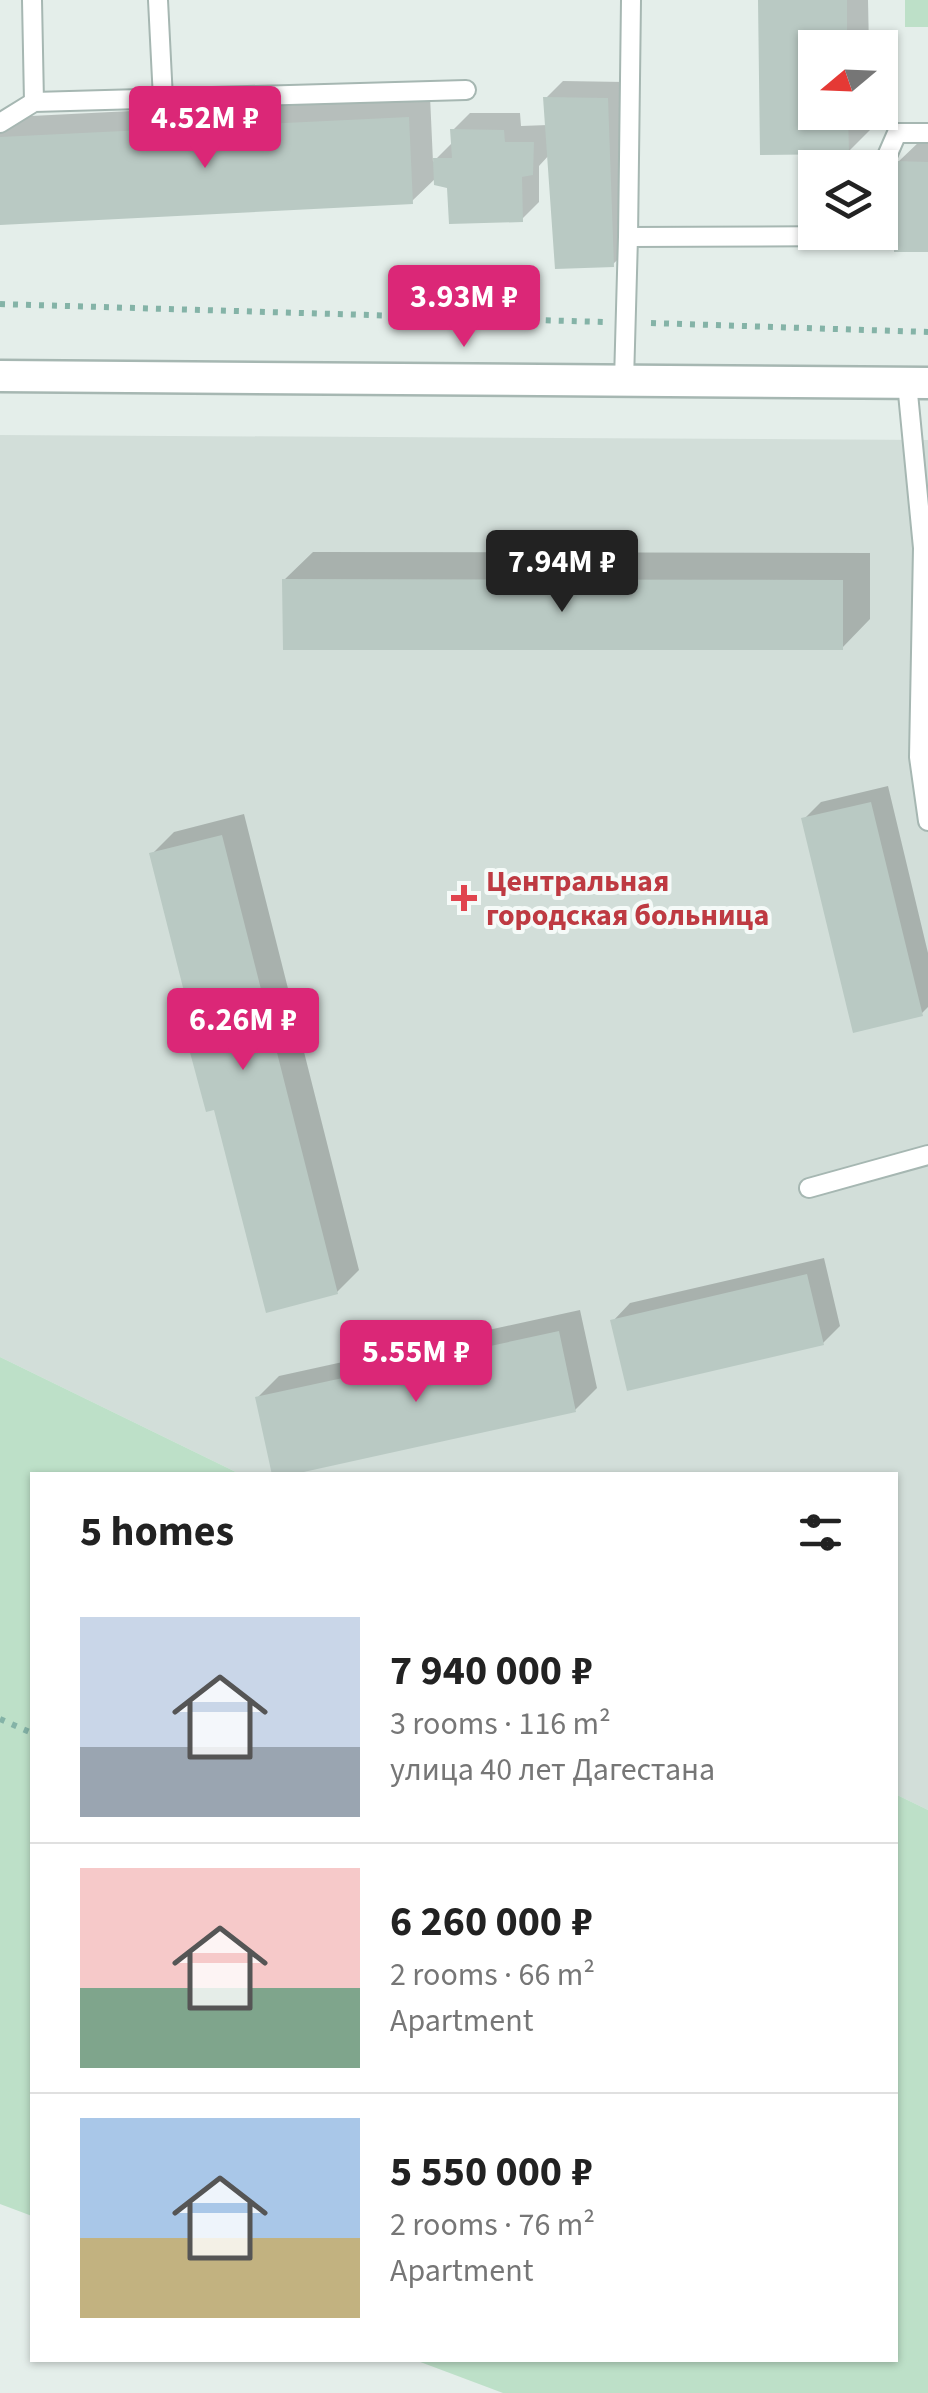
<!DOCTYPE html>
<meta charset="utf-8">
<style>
body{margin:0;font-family:"Source Sans 3",sans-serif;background:#f6f6f6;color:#222;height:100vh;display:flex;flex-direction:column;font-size:38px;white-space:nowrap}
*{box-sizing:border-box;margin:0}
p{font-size:32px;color:#767676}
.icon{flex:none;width:55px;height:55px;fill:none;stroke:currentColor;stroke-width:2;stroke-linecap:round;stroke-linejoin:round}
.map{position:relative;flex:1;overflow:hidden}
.side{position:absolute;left:30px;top:1472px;width:868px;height:890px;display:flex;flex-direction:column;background:#fff;border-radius:0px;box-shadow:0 2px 8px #0004}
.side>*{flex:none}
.needle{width:65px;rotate:251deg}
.fabs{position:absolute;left:798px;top:30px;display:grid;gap:20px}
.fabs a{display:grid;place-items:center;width:100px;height:100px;border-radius:0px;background:#fff;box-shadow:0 2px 8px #0004;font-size:50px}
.price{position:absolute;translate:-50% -85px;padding:0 22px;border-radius:10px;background:#db2777;color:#fff;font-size:32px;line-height:65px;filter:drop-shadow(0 2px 5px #0008)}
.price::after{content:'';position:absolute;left:50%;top:60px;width:30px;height:22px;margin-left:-15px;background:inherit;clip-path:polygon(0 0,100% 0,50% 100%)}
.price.on{background:#222;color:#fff}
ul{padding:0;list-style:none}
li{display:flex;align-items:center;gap:30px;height:250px;padding:0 50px}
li+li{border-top:2px solid #e0e0e0}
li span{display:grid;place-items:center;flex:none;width:280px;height:200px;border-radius:0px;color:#555}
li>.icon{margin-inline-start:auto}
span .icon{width:120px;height:120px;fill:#fffc;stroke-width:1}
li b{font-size:42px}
h2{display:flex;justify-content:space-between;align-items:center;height:120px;padding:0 50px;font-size:42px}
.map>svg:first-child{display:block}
.built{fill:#d2ded9}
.green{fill:#bde0c8}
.shadow{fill:#0003}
.building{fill:#b9c9c3}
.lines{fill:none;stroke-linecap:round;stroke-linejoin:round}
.service-casing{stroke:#a6b7b2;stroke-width:22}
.tertiary-casing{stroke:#a6b7b2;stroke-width:35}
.path{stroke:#84b3a7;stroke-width:6;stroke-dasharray:5 8;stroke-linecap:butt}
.service{stroke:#fff;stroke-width:18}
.tertiary{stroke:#fff;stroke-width:30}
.health-dot{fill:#e0444e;stroke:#f5faf8;stroke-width:4}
.labels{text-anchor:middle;stroke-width:8;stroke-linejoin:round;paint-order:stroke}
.health-label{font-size:30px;font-weight:bold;fill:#be3a42;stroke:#f5faf8;text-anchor:start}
</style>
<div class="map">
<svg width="928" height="2393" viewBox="0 0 928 2393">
<rect width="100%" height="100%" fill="#e4eeea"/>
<!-- built -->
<path class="built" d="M0 435 928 440V1810L895 1794V1475H242L0 1357Z"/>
<!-- green -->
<path class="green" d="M905 0H928V27H905Z
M0 1357 242 1475H32V2216L0 2204Z
M895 1794 928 1810V2393H503L415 2360H895Z"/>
<!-- shadow -->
<path class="shadow" d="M760 0H868L869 48H815V112H870V130L848 152 762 153Z
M563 81 625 82 630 248 612 265 550 154 539 166V202L522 219 437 177 412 201 0 223V128L11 117 430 96 433 162 453 142V130L470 113H520L521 126 548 125 546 98Z
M920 141H928V250L898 162Z
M313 552 870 553V619L842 648 284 580Z
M888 786 928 953V1007L921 1014 804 819 821 802Z
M244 814 359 1270 337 1292 216 1107 191 1046 199 1039 152 854 174 832Z
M824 1258 840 1326 823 1343 613 1321 630 1303Z
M580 1310 597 1388 575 1410 274 1475 257 1398 279 1376Z"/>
<!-- building -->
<path class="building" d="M758 0H847V48H815V112H848L849 154 760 155Z
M543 97 608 98 614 267 555 269Z
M409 117 413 204 0 225V137Z
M450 129 504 130 505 142H534L533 175 522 177 523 222 449 224 447 188 434 185 433 158H452Z
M896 161 928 162V252H894Z
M282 579 843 580V650H283Z
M871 802 923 1016 853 1033 801 818Z
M222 835 338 1294 266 1313 214 1110 206 1112 188 1045 197 1043 149 853Z
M807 1274 824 1345 627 1391 610 1320Z
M559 1331 576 1412 290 1475H272L255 1397Z"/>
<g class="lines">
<defs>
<path id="service" d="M158 0 163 99
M34 102 466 90
M0 123 34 102 32 0
M880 172 897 133H928
M628 237 631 0
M624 381 628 237 851 236 853 232
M907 383 923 548 919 757 928 821
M809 1188 928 1155"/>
<path id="tertiary" d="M0 376 928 383"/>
</defs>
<!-- service casing -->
<use href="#service" class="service-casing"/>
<!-- tertiary casing -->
<use href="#tertiary" class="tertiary-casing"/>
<!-- path -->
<path class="path" d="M0 304 604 322
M651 323 928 332
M0 1719 32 1733"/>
<!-- service -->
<use href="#service" class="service"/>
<!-- tertiary -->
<use href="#tertiary" class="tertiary"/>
</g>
<!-- markers -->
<path class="health-dot" d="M459 883h10v10h10v10h-10v10h-10v-10h-10v-10h10z"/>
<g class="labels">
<!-- health labels -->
<g class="health-label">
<text x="486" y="891">Центральная<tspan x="486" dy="34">городская больница</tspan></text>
</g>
</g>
</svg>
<div class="fabs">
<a><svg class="needle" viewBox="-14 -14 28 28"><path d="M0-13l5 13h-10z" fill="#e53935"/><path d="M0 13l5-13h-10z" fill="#767676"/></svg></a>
<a><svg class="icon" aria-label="layers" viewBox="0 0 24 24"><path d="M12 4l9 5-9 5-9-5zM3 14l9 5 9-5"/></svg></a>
</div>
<b class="price" style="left:205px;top:171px">4.52M ₽</b>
<b class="price" style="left:464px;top:350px">3.93M ₽</b>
<b class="price on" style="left:562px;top:615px">7.94M ₽</b>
<b class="price" style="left:243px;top:1073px">6.26M ₽</b>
<b class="price" style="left:416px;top:1405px">5.55M ₽</b>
<section class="side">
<h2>5 homes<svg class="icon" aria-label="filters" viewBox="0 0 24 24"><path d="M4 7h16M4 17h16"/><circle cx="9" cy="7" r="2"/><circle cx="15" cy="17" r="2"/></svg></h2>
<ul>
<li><span style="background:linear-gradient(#c9d6e8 65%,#9aa5b1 0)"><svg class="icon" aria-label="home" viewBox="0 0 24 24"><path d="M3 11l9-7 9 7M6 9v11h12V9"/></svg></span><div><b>7 940 000 ₽</b><p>3 rooms · 116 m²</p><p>улица 40 лет Дагестана</p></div></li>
<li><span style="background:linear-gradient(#f6c9c9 60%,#7fa58c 0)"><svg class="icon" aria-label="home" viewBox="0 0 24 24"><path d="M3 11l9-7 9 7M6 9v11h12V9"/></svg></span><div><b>6 260 000 ₽</b><p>2 rooms · 66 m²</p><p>Apartment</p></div></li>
<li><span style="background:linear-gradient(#a9c7e8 60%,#c2b280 0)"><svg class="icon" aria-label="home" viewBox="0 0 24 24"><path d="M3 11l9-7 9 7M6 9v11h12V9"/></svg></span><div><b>5 550 000 ₽</b><p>2 rooms · 76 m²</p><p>Apartment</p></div></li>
</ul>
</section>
</div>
